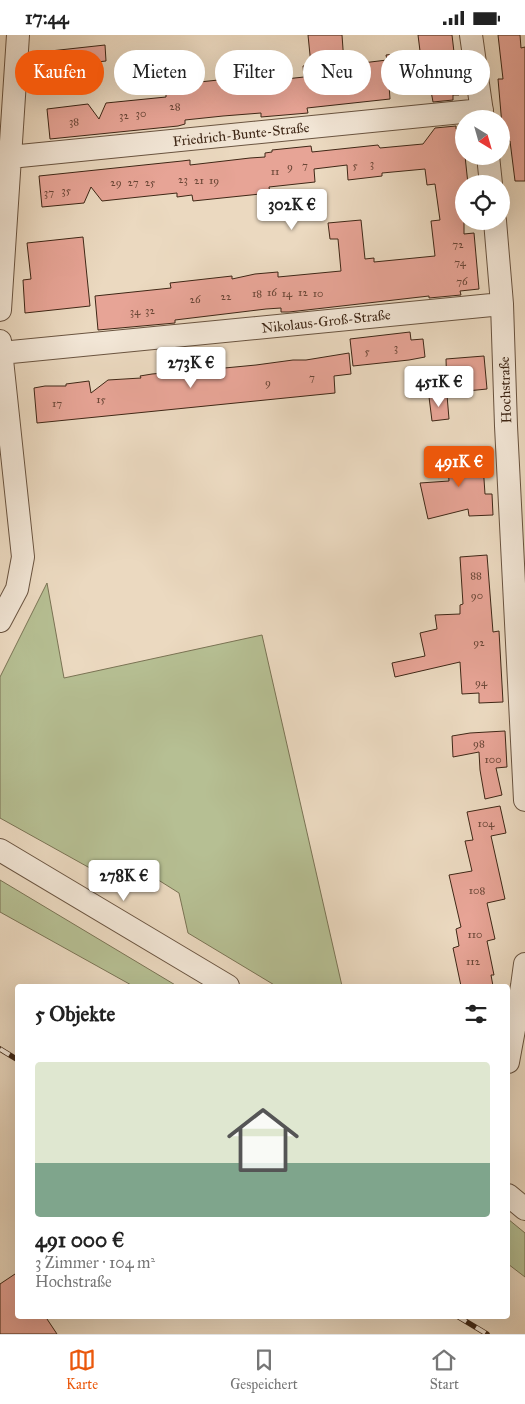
<!DOCTYPE html>
<html lang="de">
<meta charset="utf-8">
<style>
body{margin:0;font-family:"IM FELL Great Primer",serif;background:#f2f2f2;color:#222;height:100vh;display:flex;flex-direction:column;font-size:19px;white-space:nowrap}
*{box-sizing:border-box;margin:0}
p{font-size:16px;color:#767676}
.icon{flex:none;width:28px;height:28px;fill:none;stroke:currentColor;stroke-width:2;stroke-linecap:round;stroke-linejoin:round}
.map{position:relative;flex:1;overflow:hidden}
.sheet{position:absolute;left:15px;top:949px;width:495px;height:335px;display:flex;flex-direction:column;background:#fff;border-radius:5px;box-shadow:0 5px 20px #0002}
.sheet>*{flex:none}
.hud{position:absolute;left:15px;top:15px;width:495px;height:45px;display:flex;gap:10px}
.needle{width:32px;rotate:143deg}
.tools{position:absolute;left:455px;top:75px;display:grid;gap:10px}
.tools a{display:grid;place-items:center;width:55px;height:55px;border-radius:50%;background:#fff;box-shadow:0 5px 20px #0002;font-size:25px}
.price{position:absolute;translate:-50% -42px;padding:0 11px;border-radius:5px;background:#fff;color:#222;font-size:16px;line-height:32px;filter:drop-shadow(0 1px 2px #0008)}
.price::after{content:'';position:absolute;left:50%;top:30px;width:15px;height:11px;margin-left:-8px;background:inherit;clip-path:polygon(0 0,100% 0,50% 100%)}
.price.selected{background:#ea580c;color:#fff}
ul{padding:0;list-style:none}
li{display:grid;align-content:center;gap:10px;height:265px;padding:0 20px}
li span{display:grid;place-items:center;height:155px;border-radius:5px;color:#555}
li>.icon{margin-inline-start:auto}
span .icon{width:90px;height:90px;fill:#fffc;stroke-width:1}
li b{font-size:21px}
h2{display:flex;justify-content:space-between;align-items:center;height:60px;padding:0 20px;font-size:21px}
.tag{padding:0 18px;border-radius:22px;background:#fff;box-shadow:0 5px 20px #0002;font-size:18px;line-height:45px}
.tag.selected{background:#ea580c;color:#fff}
.status{display:flex;justify-content:space-between;align-items:center;height:35px;padding:0 25px;background:#fff;direction:ltr}
.status svg{height:14px;fill:currentColor}
.tabs{display:flex;justify-content:space-around;align-items:center;height:70px;border-top:1px solid #e0e0e0;background:#fff;font-size:14px;color:#767676}
.tabs a{display:grid;justify-items:center;gap:2px}
.tabs .selected{color:#ea580c}
.map>svg:first-child{display:block}
.green{fill:#b6bf93;stroke:#7a7354}
.building{fill:#e7a496;stroke:#3f2716}
.lines{fill:none;stroke-linecap:round;stroke-linejoin:round}
.street-casing{stroke:#6a5440;stroke-width:24}
.street{stroke:#f2e6d6;stroke-width:22}
.rail-casing{stroke:#3f2716;stroke-width:5.5}
.rail{stroke:#f2e6d6;stroke-width:4;stroke-dasharray:11;stroke-linecap:butt}
.labels{text-anchor:middle;stroke-width:4;stroke-linejoin:round;paint-order:stroke}
.number-label{font-size:11px;fill:#694636}
.street-label{font-size:14px;fill:#3f2716;stroke:#f2e6d6}
</style>
<div class="status"><b>17:44</b><svg viewBox="0 0 49 12"><path d="M0 12V9h3v3zM5 12V6h3v6zM10 12V3h3v9zM15 12V0h3v12zM26 1h20v11H26zM47 4h2v5h-2z"/></svg></div>
<div class="map">
<svg width="525" height="1299" viewBox="0 0 525 1299">
<rect width="100%" height="100%" fill="#ebd9c0"/>
<filter id="stains"><feTurbulence type="fractalNoise" baseFrequency=".004" numOctaves="4"/><feColorMatrix values="0 0 0 0 .2 0 0 0 0 .09 0 0 0 0 .02 0 0 0 .5 -.17"/></filter>
<radialGradient id="worn" r=".72"><stop offset=".6" stop-color="#630" stop-opacity="0"/><stop offset="1" stop-color="#630" stop-opacity=".3"/></radialGradient>
<!-- green -->
<path class="green" d="M47 548 64 643 262 600 342 951H276L188 898 179 858 136 831 97 837 0 783V642Z
M0 845 177 951H133L0 877Z
M508 1184 525 1198V1242L508 1229Z"/>
<!-- building -->
<path class="building" d="M308 0H342L344 28 353 24 354 29 387 25 386 20 420 16 418 0H452L459 60H453V65L433 67 429 45 389 50 390 64 307 73 308 78 261 82V78L223 81 185 85V89L178 91 50 104 47 74 88 69 99 84 106 68 166 62V56L181 55 180 49 257 41 258 47 304 42 303 31 311 30Z
M498 0H520L521 13 525 12V146H515L510 106H507L505 89 502 90 498 44H503Z
M105 10 106 26 43 33 41 17Z
M456 91V94L463 93 464 121H465L468 149H464V199L474 198 479 254 460 256 461 260 429 263V261L289 277H281V273L266 274 175 285V288L98 295 95 261 171 253 170 248 232 241V244L255 239 278 237V242L341 236 338 204H330L328 188 361 185 365 224 374 223V227L435 221 431 186 440 185 435 149 427 150 425 134 382 138V141L348 145 347 130 314 134 315 147 269 152 270 158 193 166 192 160 177 162V158L102 166 91 152 84 168 42 172 39 141 182 126 190 125V130L250 123 265 122V118L272 117V115L311 111 312 117 378 110 380 113 423 109 435 93Z
M83 202 90 271 25 278 23 245 31 244 27 208Z
M410 297 411 305 423 304 425 322 409 325 353 331 350 304Z
M349 318 351 339 334 341 335 358 37 388 34 353 45 351H66V349L89 346 91 358 108 345 141 343 140 341 152 339 197 335 214 336V334L256 330 293 325H306Z
M484 321 487 354 447 358 446 324Z
M447 360 449 384 432 386 429 362Z
M482 415 485 459H492L493 480 469 481 468 474 428 484 420 448 449 446 447 418Z
M487 520 493 597 499 596 503 667 479 668V658L462 659 460 627 395 642 392 628 425 621 420 598 437 594 435 580 460 579V570L463 569 460 522Z
M505 696 507 732 496 733 502 760 485 764 480 735 479 717 453 722 452 701 470 698Z
M500 771 506 798 491 801 505 864 487 868 495 904 487 906 494 940H491L493 951H461L453 913 459 911 456 894 461 892 449 840 472 836 465 806 473 805 467 777Z
M18 1237V1281H45L57 1299H0V1249Z"/>
<g class="lines">
<defs>
<path id="street" d="M471 0 483 84
M0 121 10 122 482 75
M488 121 491 149
M495 186 502 269 506 391 525 765
M0 275 18 0
M0 306 23 522 17 554 0 586
M1 318 502 269
M0 815 228 951
M508 1027 522 951 525 929
M508 1160 525 1174"/>
</defs>
<!-- street casing -->
<use href="#street" class="street-casing"/>
<!-- street -->
<use href="#street" class="street"/>
<defs>
<path id="rail" d="M0 1014 18 1025
M457 1281 487 1299"/>
</defs>
<!-- rail casing -->
<use href="#rail" class="rail-casing"/>
<!-- rail -->
<use href="#rail" class="rail"/>
</g>
<g class="labels">
<!-- number labels -->
<g class="number-label">
<text x="175" y="75">28</text>
<text x="141" y="82">30</text>
<text x="124" y="84">32</text>
<text x="74" y="90">38</text>
<text x="372" y="132">3</text>
<text x="305" y="134">7</text>
<text x="355" y="134">5</text>
<text x="290" y="135">9</text>
<text x="275" y="140">11</text>
<text x="183" y="148">23</text>
<text x="199" y="149">21</text>
<text x="214" y="149">19</text>
<text x="116" y="151">29</text>
<text x="133" y="151">27</text>
<text x="150" y="151">25</text>
<text x="66" y="159">35</text>
<text x="49" y="161">37</text>
<text x="458" y="213">72</text>
<text x="460" y="231">74</text>
<text x="462" y="250">76</text>
<text x="272" y="261">16</text>
<text x="303" y="261">12</text>
<text x="257" y="262">18</text>
<text x="287" y="262">14</text>
<text x="318" y="262">10</text>
<text x="226" y="265">22</text>
<text x="195" y="268">26</text>
<text x="150" y="279">32</text>
<text x="135" y="280">34</text>
<text x="396" y="316">3</text>
<text x="367" y="320">5</text>
<text x="312" y="346">7</text>
<text x="268" y="351">9</text>
<text x="101" y="368">15</text>
<text x="57" y="372">17</text>
<text x="476" y="544">88</text>
<text x="477" y="564">90</text>
<text x="479" y="611">92</text>
<text x="481" y="651">94</text>
<text x="479" y="712">98</text>
<text x="493" y="728">100</text>
<text x="486" y="792">104</text>
<text x="477" y="859">108</text>
<text x="475" y="903">110</text>
<text x="473" y="930">112</text>
</g>
<!-- street labels -->
<g class="street-label">
<text transform="translate(241 99) rotate(-6)" y="5">Friedrich-Bunte-Straße</text>
<text transform="translate(326 286) rotate(-6)" y="5">Nikolaus-Groß-Straße</text>
<text transform="translate(505 355) rotate(-92)" y="5">Hochstraße</text>
</g>
</g>
<rect width="100%" height="100%" filter="url(#stains)"/>
<rect width="100%" height="100%" fill="url(#worn)"/>
</svg>
<div class="tools">
<a><svg class="needle" viewBox="-14 -14 28 28"><path d="M0-13l5 13h-10z" fill="#e53935"/><path d="M0 13l5-13h-10z" fill="#767676"/></svg></a>
<a><svg class="icon" aria-label="locate" viewBox="0 0 24 24"><circle cx="12" cy="12" r="6"/><path d="M12 2v4M12 18v4M2 12h4M18 12h4"/></svg></a>
</div>
<b class="price" style="left:292px;top:196px">302K €</b>
<b class="price" style="left:191px;top:354px">273K €</b>
<b class="price" style="left:439px;top:373px">451K €</b>
<b class="price selected" style="left:459px;top:453px">491K €</b>
<b class="price" style="left:124px;top:867px">278K €</b>
<div class="hud">
<a class="tag selected">Kaufen</a>
<a class="tag">Mieten</a>
<a class="tag">Filter</a>
<a class="tag">Neu</a>
<a class="tag">Wohnung</a>
</div>
<section class="sheet">
<h2>5 Objekte<svg class="icon" aria-label="filters" viewBox="0 0 24 24"><path d="M4 7h16M4 17h16"/><circle cx="9" cy="7" r="2"/><circle cx="15" cy="17" r="2"/></svg></h2>
<ul>
<li><span style="background:linear-gradient(#dfe7d0 65%,#7fa58c 0)"><svg class="icon" aria-label="home" viewBox="0 0 24 24"><path d="M3 11l9-7 9 7M6 9v11h12V9"/></svg></span><div><b>491 000 €</b><p>3 Zimmer · 104 m²</p><p>Hochstraße</p></div></li>
</ul>
</section>
</div>
<nav class="tabs">
<a class="selected"><svg class="icon" aria-label="map" viewBox="0 0 24 24"><path d="M3 6l6-2 6 2 6-2v14l-6 2-6-2-6 2zM9 4v14M15 6v14"/></svg>Karte</a>
<a><svg class="icon" aria-label="saved" viewBox="0 0 24 24"><path d="M7 4h10v16l-5-4-5 4z"/></svg>Gespeichert</a>
<a><svg class="icon" aria-label="home" viewBox="0 0 24 24"><path d="M3 11l9-7 9 7M6 9v11h12V9"/></svg>Start</a>
</nav>
